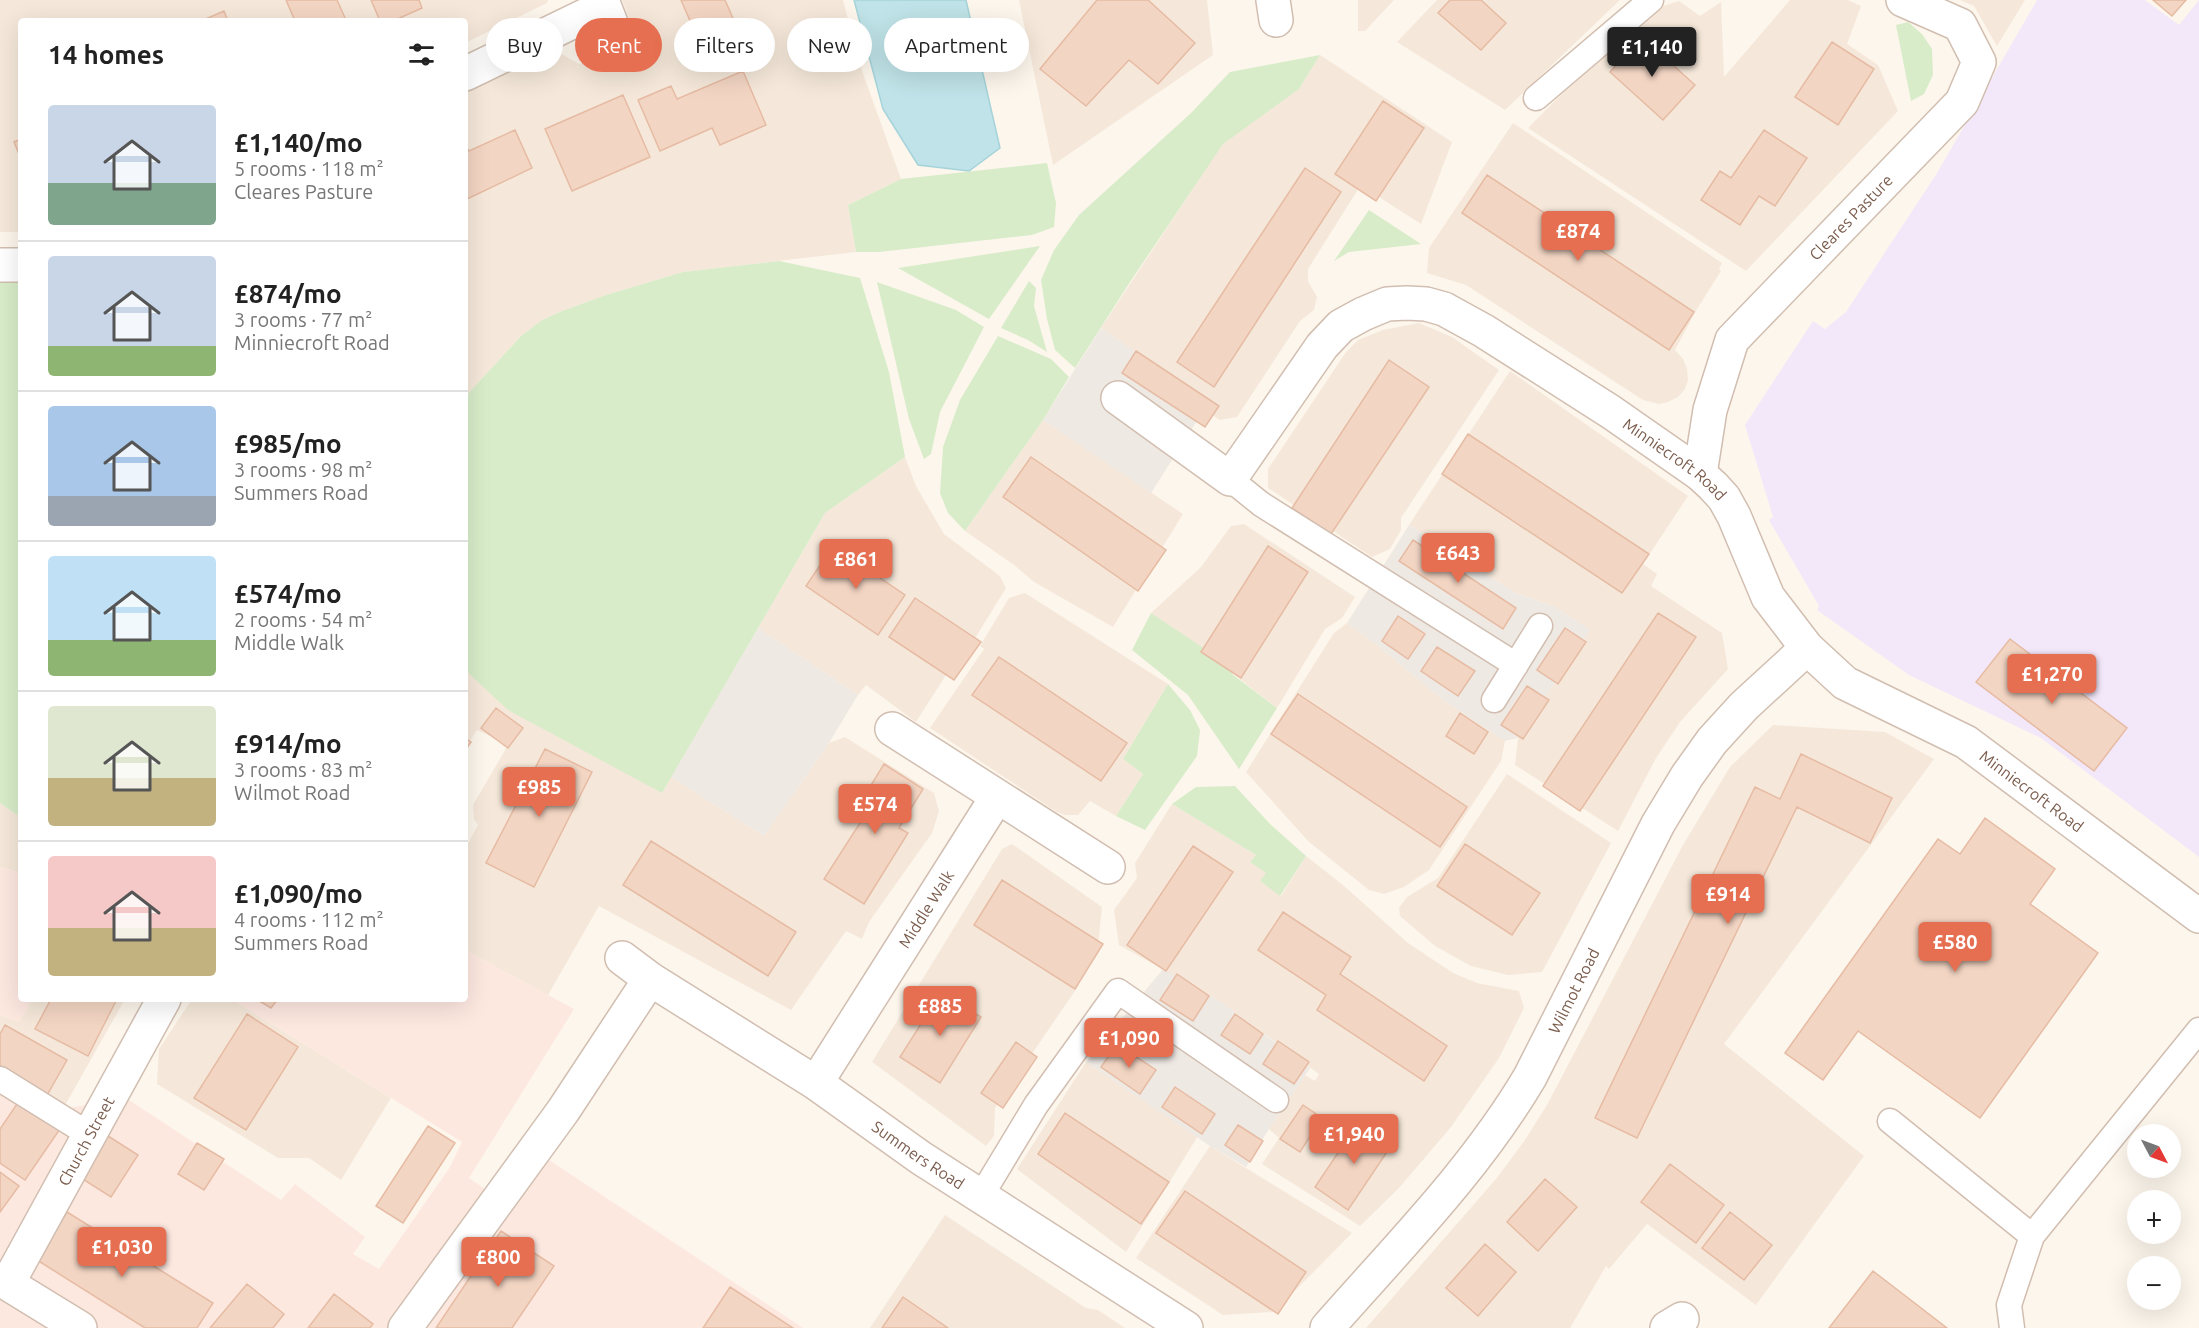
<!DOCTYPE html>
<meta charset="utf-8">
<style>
body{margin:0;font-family:Ubuntu,sans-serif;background:#f6f6f6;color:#222;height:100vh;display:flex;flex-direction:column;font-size:22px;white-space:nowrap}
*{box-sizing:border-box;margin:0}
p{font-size:20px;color:#767676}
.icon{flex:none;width:33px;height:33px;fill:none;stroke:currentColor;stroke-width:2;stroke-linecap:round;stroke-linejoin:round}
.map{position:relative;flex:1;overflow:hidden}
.drawer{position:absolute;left:18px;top:18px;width:450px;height:984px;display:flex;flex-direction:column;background:#fff;border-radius:6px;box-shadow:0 6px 24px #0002}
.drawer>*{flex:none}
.top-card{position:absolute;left:486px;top:18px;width:570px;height:54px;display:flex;gap:12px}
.needle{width:39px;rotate:131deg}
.fabs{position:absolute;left:2127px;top:1124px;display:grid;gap:12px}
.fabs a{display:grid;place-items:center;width:54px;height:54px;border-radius:50%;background:#fff;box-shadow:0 6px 24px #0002;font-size:30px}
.price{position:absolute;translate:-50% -51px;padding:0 14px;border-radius:6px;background:#e76f51;color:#fff;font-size:20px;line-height:39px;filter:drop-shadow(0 2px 3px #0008)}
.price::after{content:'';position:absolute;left:50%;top:36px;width:18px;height:14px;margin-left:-9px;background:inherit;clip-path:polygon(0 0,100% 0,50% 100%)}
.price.selected{background:#222;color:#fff}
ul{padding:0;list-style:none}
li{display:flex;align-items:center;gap:18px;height:150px;padding:0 30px}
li+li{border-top:2px solid #e0e0e0}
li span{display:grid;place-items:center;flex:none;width:168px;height:120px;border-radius:6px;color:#555}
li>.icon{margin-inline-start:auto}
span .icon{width:72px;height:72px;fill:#fffc;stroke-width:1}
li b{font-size:26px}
h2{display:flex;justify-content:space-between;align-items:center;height:72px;padding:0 30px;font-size:26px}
.tag{padding:0 21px;border-radius:27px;background:#fff;box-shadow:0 6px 24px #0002;font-size:21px;line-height:54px}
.tag.selected{background:#e76f51;color:#fff}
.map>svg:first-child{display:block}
.residential{fill:#f5e8da}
.commercial{fill:#fde8e0}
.industrial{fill:#efe9e4}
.education{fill:#f3e8fa}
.green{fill:#d8ecc9}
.water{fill:#bfe3e8;stroke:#a5d3da;stroke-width:1.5}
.building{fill:#f3d5c3;stroke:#e6bba3;stroke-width:1.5}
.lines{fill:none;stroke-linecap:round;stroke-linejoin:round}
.lane-casing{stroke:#d1beb0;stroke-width:27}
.street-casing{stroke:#d1beb0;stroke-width:36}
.lane{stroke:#fff;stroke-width:24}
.street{stroke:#fff;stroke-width:33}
.labels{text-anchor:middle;stroke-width:5;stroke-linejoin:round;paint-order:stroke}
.street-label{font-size:16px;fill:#7a5c4d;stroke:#fffaf3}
</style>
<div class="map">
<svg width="2199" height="1328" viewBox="0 0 2199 1328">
<rect width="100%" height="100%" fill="#fdf6ec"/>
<!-- residential -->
<path class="residential" d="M0 0H548L547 3 465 43V21H21V232H0Z
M622 0H843L862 71 901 179 848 205 856 252 683 272 606 295 562 311 542 320 521 336 465 397V86L551 48 579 64 638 41Z
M1019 0H1207L1213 55 1053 165Z
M1358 0H1394L1365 31H1358Z
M1437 0H1620L1505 110 1397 42Z
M1790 0H1848L1861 6 1847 44 1878 65 1898 111 1746 271 1528 128 1642 13 1679 1 1700 16 1721 2 1724 77Z
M1960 0H2025L1997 46 1974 6Z
M1320 55 1452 142 1421 224 1382 199 1362 183 1308 269V281L1317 297 1314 310 1300 321 1237 417 1220 420 1204 410 1209 402 1101 328 1223 143 1299 89Z
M1513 123 1722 263 1719 269 1721 271 1697 309 1675 350 1683 359 1687 369 1688 380 1685 389 1678 397 1668 402 1659 404 1643 400 1466 285 1427 273 1429 248Z
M1419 323 1452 337 1499 370 1401 518V530L1390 549 1372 557 1268 488V469L1346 352 1358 340 1383 330Z
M1510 371 1688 496 1643 564 1657 574 1651 586 1722 633 1728 669 1680 722 1656 758 1618 831 1515 765 1518 738 1590 630 1555 607 1514 592 1409 525Z
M1043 420 1183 514 1113 627 1034 582 1014 565 965 531Z
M905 457 916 486 944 534 1000 576 1006 588 974 640 969 639 916 722 866 685 858 695 758 628 825 513Z
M1244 524 1355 597 1342 618 1325 629 1277 708 1232 673 1235 670 1151 613 1201 567 1231 526Z
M1025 593 1168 684 1123 759 1143 774 1116 816 1090 801 1078 815H1065L1057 812 930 728 984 649 980 646 1009 598Z
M1347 623 1377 645 1443 700 1505 741 1501 761 1429 870 1404 887 1384 894 1369 890 1308 841 1246 772 1334 633Z
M465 670 476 679 662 793 671 777 764 836 829 743 845 737 934 793 939 811 932 833 869 922 862 939 846 931 791 1010 599 906 548 995 465 950V849L478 825 474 819 473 805 508 745 477 730 465 749Z
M1773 725 1885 732 1934 759 1724 1044 1864 1156 1756 1305 1647 1224 1609 1269 1606 1266 1570 1328H1366L1496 1179 1525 1140 1547 1105 1683 845 1730 767Z
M1507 774 1611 843 1542 972 1508 975 1471 966 1435 946 1400 916 1399 908 1407 897 1438 878Z
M0 803 21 818V873L0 867Z
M1172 804 1256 855 1250 862 1267 873 1260 881 1281 896 1306 856 1343 885 1408 943 1453 973 1477 983 1519 991 1524 1008 1499 1058 1451 1127 1399 1188 1360 1226 1262 1164 1279 1138 1269 1129 1305 1075 1315 1081 1319 1074 1218 1000 1119 945 1114 910 1137 878 1135 863Z
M1012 844 1102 907 1098 946 1075 980 1079 985 995 1108 994 1136 986 1146 872 1062 1002 849Z
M32 999H125L63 1109 0 1071V1015L19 1022Z
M192 999H232L391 1098 341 1180 309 1158H278L157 1084 159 1049Z
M1086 1062 1198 1136 1126 1252 1017 1169Z
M1210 1146 1352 1233 1274 1312 1223 1315 1136 1258Z
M945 1215 1086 1308 1098 1310 1125 1328H870Z"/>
<!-- commercial -->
<path class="commercial" d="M0 867 21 873V999H32L19 1022 0 1015Z
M465 950 574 1009 469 1178 505 1203 540 1154 803 1328H0V1071L63 1109 126 1098 281 1200 295 1184 365 1237 353 1254 379 1269 450 1167 462 1142 232 999H465Z"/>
<!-- industrial -->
<path class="industrial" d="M1101 328 1209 402 1151 493 1043 420Z
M1409 525 1514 592 1555 607 1590 630 1518 738 1505 741 1443 700 1377 645 1347 623Z
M758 628 858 695 829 743 764 836 671 777Z
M1163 969 1218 1000 1310 1068 1269 1129 1246 1167 1210 1146 1086 1062Z"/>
<!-- education -->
<path class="education" d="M2037 0H2145L2179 25 2199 0V857L2041 738 1909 675 1817 610 1819 606 1769 520 1773 517 1745 425 1813 321 1825 329 1846 312 1937 173Z"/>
<!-- green -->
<path class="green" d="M1908 22 1922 34 1932 49 1933 75 1924 94 1911 101 1896 25Z
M1320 55 1299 89 1223 144 1130 282 1075 368 1055 350 1047 319 1041 280 1054 250 1079 215 1191 113 1230 72Z
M1047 163 1056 203 1054 227 1032 235 879 252H856L848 205 901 179Z
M1369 210 1421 244 1349 252 1334 261Z
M1040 246 989 319 898 268Z
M779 261 860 278 889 372 905 457 825 513 662 793 508 710 465 670V397L521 336 542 320 562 311 606 295 683 272Z
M21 281V818L0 803V283Z
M1029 281 1036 288 1034 306 1047 352 1028 340 1001 328Z
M877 282 956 310 984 327 940 412 931 454 924 459 909 419Z
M998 336 1051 359 1069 377 1043 420 965 531 948 513 940 493 943 447 960 400Z
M1151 613 1235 669 1232 674 1277 708 1239 769 1188 695 1132 650Z
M1168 684 1190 710 1200 730 1197 756 1145 830 1116 816 1143 774 1123 759Z
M1235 786 1270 824 1306 856 1280 896 1260 881 1266 873 1250 862 1256 855 1172 804 1196 787Z"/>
<!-- water -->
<path class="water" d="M854 0H966L1000 148 969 171 918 165 883 109Z"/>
<!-- building -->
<path class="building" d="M286 0H337L346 20 295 21Z
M371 0H419L422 8 393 21H380Z
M681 0H725L745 46 708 62Z
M1097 0H1148L1195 43 1158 84 1129 60 1086 106 1040 69Z
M1450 0H1481L1506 23 1481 50 1438 13Z
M2153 0H2186L2172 16Z
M224 11 228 21H201Z
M1642 37 1695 85 1663 120 1610 72Z
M1832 42 1874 69 1838 125 1795 97Z
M743 71 766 125 720 145 712 128 660 151 638 100 671 86 677 99Z
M623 95 650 157 572 191 545 129Z
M1383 101 1424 128 1376 201 1335 174Z
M515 130 532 168 465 200V144L469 151Z
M1764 130 1807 158 1775 206 1759 196 1740 225 1701 200 1720 171 1731 178Z
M21 139V159L14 142Z
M1305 168 1341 192 1214 387 1177 362Z
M1487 175 1694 312 1669 350 1462 213Z
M1136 351 1219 406 1205 427 1122 373Z
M1389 360 1429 387 1331 534 1292 508Z
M1468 434 1649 554 1622 593 1442 474Z
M1031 457 1166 550 1138 591 1003 497Z
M1413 540 1516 608 1503 629 1399 561Z
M833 546 905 595 878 635 806 586Z
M1268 546 1308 572 1241 678 1201 652Z
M915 598 981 642 954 680 889 637Z
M1658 613 1696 637 1580 811 1543 786Z
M1398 616 1425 634 1408 659 1382 641Z
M1565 628 1586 642 1558 684 1537 670Z
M2010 639 2127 728 2094 771 1976 682Z
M1437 647 1475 671 1458 696 1421 671Z
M999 657 1127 743 1101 781 972 695Z
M1527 686 1549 700 1523 739 1501 725Z
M1298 694 1467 807 1440 847 1271 734Z
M496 708 523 728 508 748 481 728Z
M1460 713 1488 732 1474 754 1446 736Z
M465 738 471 742 465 751Z
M545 749 592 772 534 887 486 863Z
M1801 754 1892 798 1870 843 1797 807 1637 1138 1595 1118 1755 787 1780 799Z
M884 764 923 789 899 828 908 833 864 904 824 879 869 809 860 803Z
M1985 818 2055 869 2030 904 2098 953 1980 1118 1858 1031 1823 1080 1785 1053 1938 839 1960 854Z
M651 841 796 932 768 976 623 885Z
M1465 844 1540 893 1512 935 1437 886Z
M1193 846 1233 872 1166 971 1127 945Z
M1002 880 1103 944 1075 989 974 925Z
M1283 912 1351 957 1340 974 1447 1046 1424 1081 1317 1010 1326 995 1258 950Z
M1177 974 1209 996 1193 1021 1160 1000Z
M941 992 981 1017 940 1083 900 1057Z
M51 999H117L88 1056 35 1029Z
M256 999H278L271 1008Z
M247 1014 298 1047 246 1130 194 1098Z
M1235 1014 1263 1034 1250 1054 1221 1035Z
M5 1025 67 1060 46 1097 0 1071V1034Z
M1278 1041 1309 1062 1294 1084 1263 1064Z
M1016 1042 1037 1057 1003 1108 981 1093Z
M1117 1044 1156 1070 1140 1094 1101 1067Z
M1175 1087 1215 1114 1202 1134 1162 1107Z
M19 1101 60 1129 25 1180 0 1163V1129Z
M1303 1105 1322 1118 1300 1152 1280 1139Z
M1065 1113 1169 1182 1141 1224 1038 1154Z
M1360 1120 1393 1143 1348 1210 1315 1187Z
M1238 1125 1263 1141 1250 1162 1225 1145Z
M428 1126 455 1143 403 1223 376 1206Z
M108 1136 138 1155 111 1197 81 1178Z
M197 1143 224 1159 204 1190 178 1174Z
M1670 1164 1724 1205 1696 1243 1641 1202Z
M0 1172 19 1186 0 1212Z
M1545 1179 1577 1207 1538 1251 1507 1222Z
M1185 1191 1306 1272 1278 1314 1156 1233Z
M67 1212 213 1303 197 1328H145L37 1260Z
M1730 1212 1772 1245 1744 1280 1702 1248Z
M501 1231 554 1266 512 1328H436Z
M1485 1244 1516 1272 1478 1316 1446 1288Z
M1873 1271 1947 1328H1829Z
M247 1284 284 1314 273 1328H210Z
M730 1287 793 1328H703Z
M334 1294 373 1324 370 1328H308Z
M903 1297 948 1328H882Z"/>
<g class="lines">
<defs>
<path id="lane" d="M1536 98 1651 0
M1230 479 1261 504 1516 665
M1494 700 1540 626
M0 1079 90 1135
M1890 1121 2032 1236 2199 1030
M981 1196 1036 1105 1118 991 1276 1100
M2012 1328 2009 1305 2032 1236"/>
<g id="street">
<path d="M602 0 614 31"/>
<path d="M1273 0 1276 20"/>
<path d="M465 74 603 7"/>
<path d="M0 265H21"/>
<path id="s1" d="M1118 398 1230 479 1322 346 1341 326 1363 314 1387 304 1407 303 1426 304 1444 309 1484 331 1611 412 1700 474 1713 486 1724 498 1734 516 1768 597 1807 648 1845 683 1966 742 2199 916"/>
<path id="s2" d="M1700 474 1710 410 1732 340 1962 102 1979 62 1960 25 1903 0"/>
<path d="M892 729 1108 867"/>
<path id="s3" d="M622 958 650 979 816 1083 921 1158 1186 1328"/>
<path id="s4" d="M816 1083 997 797"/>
<path d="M0 1279 80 1328"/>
<path id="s5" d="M8 1283 164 999"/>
<path d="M405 1328 563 1111 650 979"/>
<path id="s6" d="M1327 1328C1398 1247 1475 1170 1530 1077L1658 824 1687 776 1712 741 1744 706 1807 648"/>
<path d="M1667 1328 1682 1319"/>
</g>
</defs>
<!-- lane casing -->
<use href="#lane" class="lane-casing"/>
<!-- street casing -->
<use href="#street" class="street-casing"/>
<!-- lane -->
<use href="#lane" class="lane"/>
<!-- street -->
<use href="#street" class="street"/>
</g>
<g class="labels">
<!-- street labels -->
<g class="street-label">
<text dy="6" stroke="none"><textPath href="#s2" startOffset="309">Cleares Pasture</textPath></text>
<text dy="6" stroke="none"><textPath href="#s1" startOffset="712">Minniecroft Road</textPath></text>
<text dy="6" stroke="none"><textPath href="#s1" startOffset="1216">Minniecroft Road</textPath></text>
<text dy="6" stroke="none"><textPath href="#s4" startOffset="206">Middle Walk</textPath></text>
<text dy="6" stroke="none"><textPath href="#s6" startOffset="420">Wilmot Road</textPath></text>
<text dy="6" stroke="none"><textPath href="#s5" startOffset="162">Church Street</textPath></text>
<text dy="6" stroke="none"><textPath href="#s3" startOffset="356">Summers Road</textPath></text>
</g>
</g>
</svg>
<div class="fabs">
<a><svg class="needle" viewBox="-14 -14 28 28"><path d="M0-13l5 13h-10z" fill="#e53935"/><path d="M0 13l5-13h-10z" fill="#767676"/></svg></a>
<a>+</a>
<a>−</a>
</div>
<b class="price selected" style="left:1652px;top:78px">£1,140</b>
<b class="price" style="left:1578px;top:262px">£874</b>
<b class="price" style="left:1458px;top:584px">£643</b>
<b class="price" style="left:856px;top:590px">£861</b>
<b class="price" style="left:2052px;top:705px">£1,270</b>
<b class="price" style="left:539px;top:818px">£985</b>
<b class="price" style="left:875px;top:835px">£574</b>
<b class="price" style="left:1728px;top:925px">£914</b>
<b class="price" style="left:1955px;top:973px">£580</b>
<b class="price" style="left:940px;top:1037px">£885</b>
<b class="price" style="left:1129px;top:1069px">£1,090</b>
<b class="price" style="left:1354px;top:1165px">£1,940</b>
<b class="price" style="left:122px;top:1278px">£1,030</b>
<b class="price" style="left:498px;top:1288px">£800</b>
<div class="top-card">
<a class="tag">Buy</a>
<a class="tag selected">Rent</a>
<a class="tag">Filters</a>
<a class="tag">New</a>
<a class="tag">Apartment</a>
</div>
<section class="drawer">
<h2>14 homes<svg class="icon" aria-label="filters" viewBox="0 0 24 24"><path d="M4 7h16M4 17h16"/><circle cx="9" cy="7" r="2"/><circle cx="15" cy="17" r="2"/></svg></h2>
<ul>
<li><span style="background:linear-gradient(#c9d6e8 65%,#7fa58c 0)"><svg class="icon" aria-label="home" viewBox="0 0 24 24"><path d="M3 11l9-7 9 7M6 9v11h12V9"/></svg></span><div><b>£1,140/mo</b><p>5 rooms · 118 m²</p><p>Cleares Pasture</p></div></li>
<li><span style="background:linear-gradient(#c9d6e8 75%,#8fb573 0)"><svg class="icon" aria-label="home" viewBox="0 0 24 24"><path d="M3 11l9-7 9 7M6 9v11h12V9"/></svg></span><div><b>£874/mo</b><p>3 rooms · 77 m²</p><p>Minniecroft Road</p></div></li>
<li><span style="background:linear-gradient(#a9c7e8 75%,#9aa5b1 0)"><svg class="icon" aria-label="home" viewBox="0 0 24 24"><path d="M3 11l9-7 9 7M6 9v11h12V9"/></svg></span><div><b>£985/mo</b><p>3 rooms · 98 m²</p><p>Summers Road</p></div></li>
<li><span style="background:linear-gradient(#bfe0f5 70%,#8fb573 0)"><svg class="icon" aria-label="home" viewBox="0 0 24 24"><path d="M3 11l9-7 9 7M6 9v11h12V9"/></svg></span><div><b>£574/mo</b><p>2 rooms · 54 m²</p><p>Middle Walk</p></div></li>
<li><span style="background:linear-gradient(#dfe7d0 60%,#c2b280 0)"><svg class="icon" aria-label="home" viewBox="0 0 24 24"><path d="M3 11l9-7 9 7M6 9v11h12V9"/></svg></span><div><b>£914/mo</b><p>3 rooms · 83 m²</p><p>Wilmot Road</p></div></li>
<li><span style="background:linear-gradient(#f6c9c9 60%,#c2b280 0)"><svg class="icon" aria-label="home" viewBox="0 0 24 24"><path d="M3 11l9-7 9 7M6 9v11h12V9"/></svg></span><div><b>£1,090/mo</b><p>4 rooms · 112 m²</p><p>Summers Road</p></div></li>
</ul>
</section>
</div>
